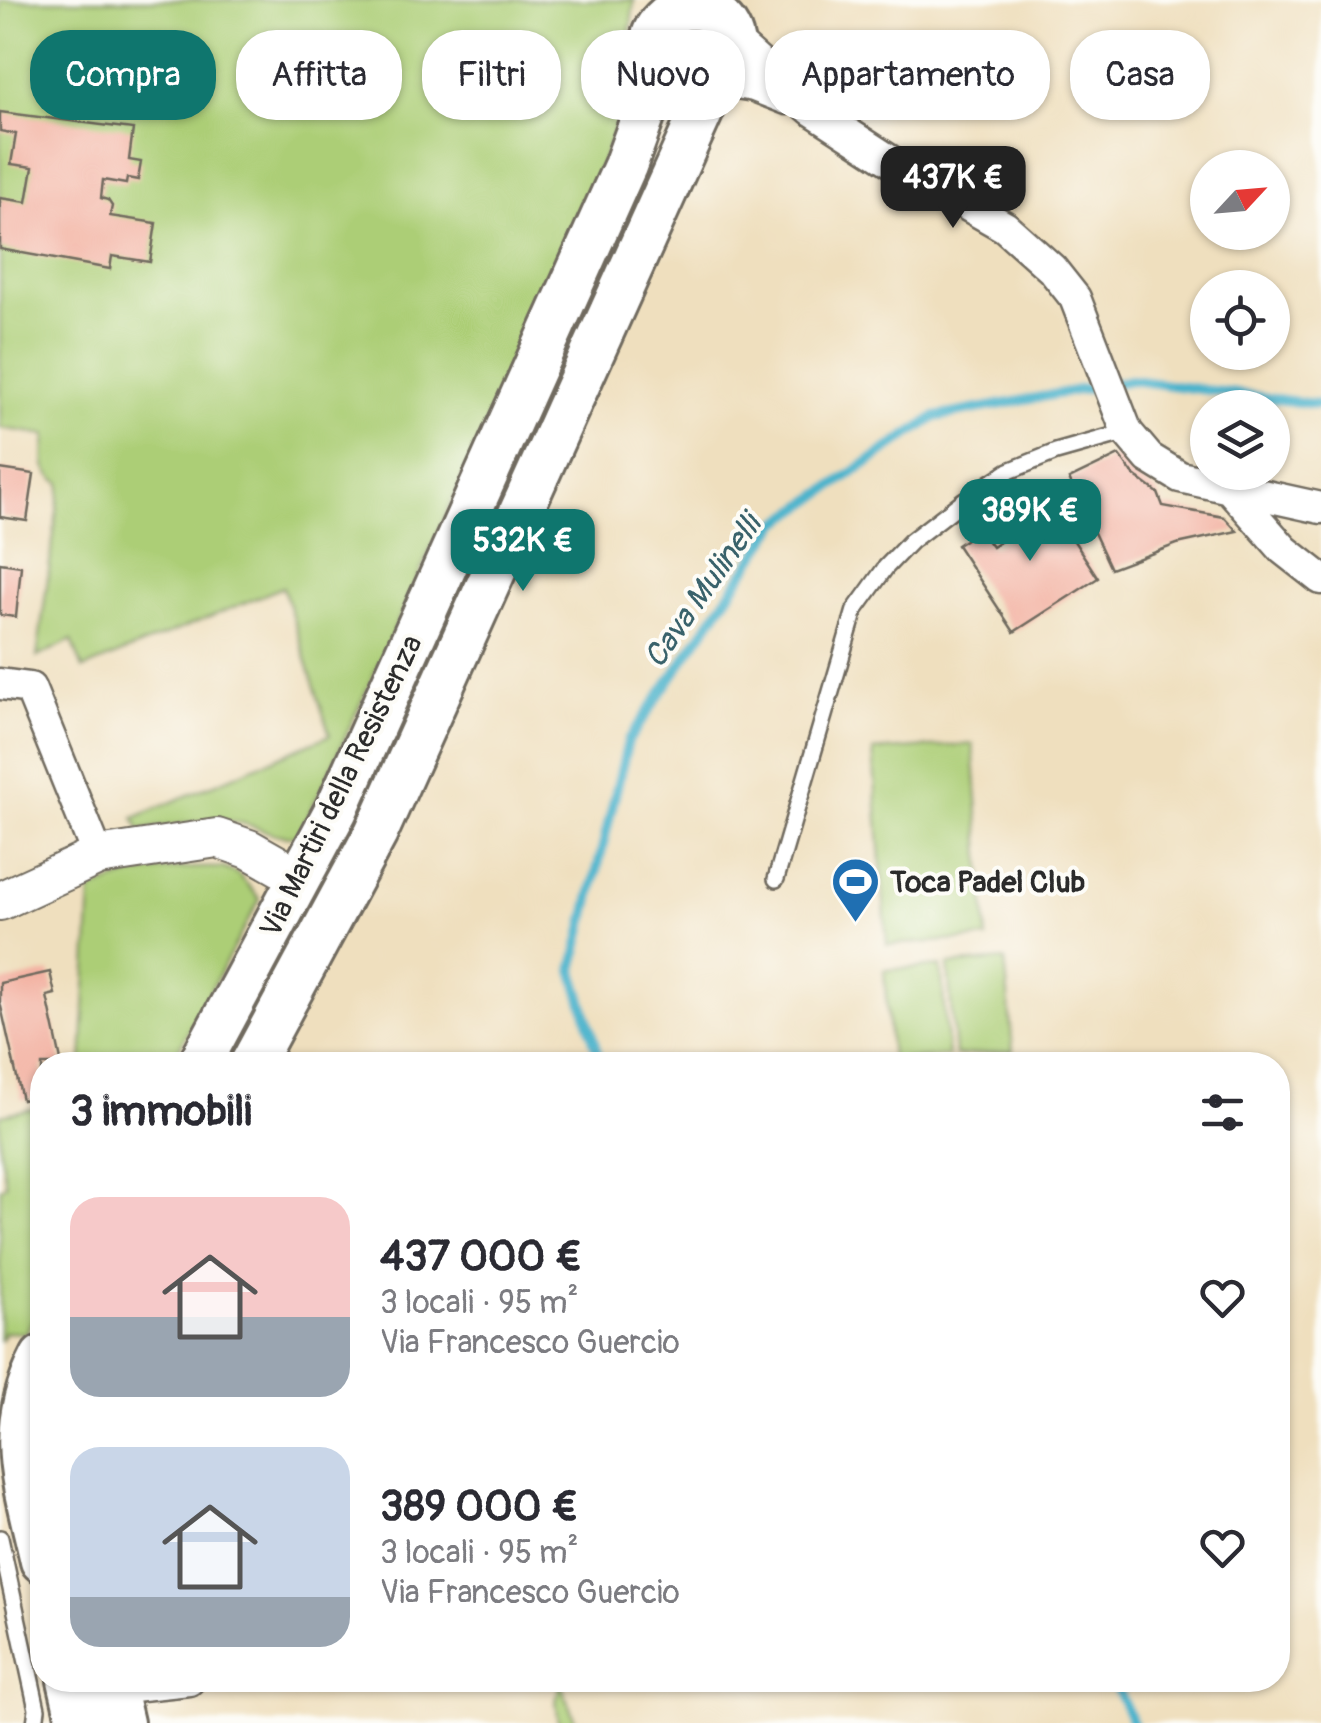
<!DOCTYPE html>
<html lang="it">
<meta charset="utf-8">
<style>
body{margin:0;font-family:Pangolin,sans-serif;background:#f2f2f3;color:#2b2b33;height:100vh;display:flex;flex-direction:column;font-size:38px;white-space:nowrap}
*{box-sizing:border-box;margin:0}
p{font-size:32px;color:#7c7c81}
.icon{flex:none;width:55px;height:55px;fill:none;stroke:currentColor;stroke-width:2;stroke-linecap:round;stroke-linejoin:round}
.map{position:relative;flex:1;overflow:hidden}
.panel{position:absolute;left:30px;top:1052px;width:1260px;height:640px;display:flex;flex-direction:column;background:#fff;border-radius:40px;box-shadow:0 2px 8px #0004}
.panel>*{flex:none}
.top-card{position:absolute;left:30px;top:30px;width:1262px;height:90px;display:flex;gap:20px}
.needle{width:65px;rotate:64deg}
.tools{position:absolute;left:1190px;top:150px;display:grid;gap:20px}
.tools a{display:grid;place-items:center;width:100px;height:100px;border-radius:50%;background:#fff;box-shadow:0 2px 8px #0004;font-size:50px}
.price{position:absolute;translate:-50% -85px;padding:0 22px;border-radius:20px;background:#0f766e;color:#fff;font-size:32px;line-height:65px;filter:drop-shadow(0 2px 5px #0008)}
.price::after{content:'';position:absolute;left:50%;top:60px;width:30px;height:22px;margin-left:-15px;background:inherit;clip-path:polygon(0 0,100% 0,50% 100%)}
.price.on{background:#222;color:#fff}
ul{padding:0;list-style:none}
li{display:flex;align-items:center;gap:30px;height:250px;padding:0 40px}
li span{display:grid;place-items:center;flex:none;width:280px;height:200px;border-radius:30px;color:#555}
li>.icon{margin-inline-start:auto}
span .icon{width:120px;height:120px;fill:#fffc;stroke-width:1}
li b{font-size:42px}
h2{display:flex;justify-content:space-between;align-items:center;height:120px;padding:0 40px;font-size:42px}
.chip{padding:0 35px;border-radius:40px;background:#fff;box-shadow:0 2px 8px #0004;font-size:35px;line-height:90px}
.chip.on{background:#0f766e;color:#fff}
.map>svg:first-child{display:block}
.green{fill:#acce76;stroke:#6c7c50;stroke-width:2.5}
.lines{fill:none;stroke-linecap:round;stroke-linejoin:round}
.stream{stroke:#4db4cc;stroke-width:10}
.building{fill:#f3b2a3}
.service-casing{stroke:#706a5e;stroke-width:20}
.minor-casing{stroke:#706a5e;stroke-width:35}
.tertiary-casing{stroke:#706a5e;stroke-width:42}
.secondary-casing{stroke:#706a5e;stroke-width:48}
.service{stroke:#fff;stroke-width:15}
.minor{stroke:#fff;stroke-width:30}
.tertiary{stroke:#fff;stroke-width:38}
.secondary{stroke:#fff;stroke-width:42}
.labels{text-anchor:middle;stroke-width:8;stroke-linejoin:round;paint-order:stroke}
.street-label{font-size:30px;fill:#2b2b2b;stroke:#fdfcf7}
.poi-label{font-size:30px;font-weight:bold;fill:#2b2b2b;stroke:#fdfcf7;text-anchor:start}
.water-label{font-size:32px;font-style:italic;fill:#39626b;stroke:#fdfcf7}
</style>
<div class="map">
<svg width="1321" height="1723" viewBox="0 0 1321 1723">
<rect width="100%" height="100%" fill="#fdfcf7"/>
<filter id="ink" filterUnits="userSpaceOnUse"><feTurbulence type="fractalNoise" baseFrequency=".01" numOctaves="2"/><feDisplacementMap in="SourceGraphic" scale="20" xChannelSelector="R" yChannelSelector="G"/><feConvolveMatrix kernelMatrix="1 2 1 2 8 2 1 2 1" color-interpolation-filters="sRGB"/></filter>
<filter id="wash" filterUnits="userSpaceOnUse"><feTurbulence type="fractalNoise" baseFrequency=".0048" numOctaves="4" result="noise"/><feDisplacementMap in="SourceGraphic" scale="40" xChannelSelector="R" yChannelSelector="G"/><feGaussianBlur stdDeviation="2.25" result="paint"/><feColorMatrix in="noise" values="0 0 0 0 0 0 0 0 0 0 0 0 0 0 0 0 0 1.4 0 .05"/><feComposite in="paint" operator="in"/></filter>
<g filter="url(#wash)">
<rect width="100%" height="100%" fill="#efdfbe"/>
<!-- green -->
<path class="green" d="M0 0H634L621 111 590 197 324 784 297 835C276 840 256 824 235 822 204 818 170 826 140 830L134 818 330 735 283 587 83 669 72 640 37 657 61 483C39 472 44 456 46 435L0 428Z
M672 48a19 19 0 1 1 38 0a19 19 0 1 1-38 0Z
M973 744 987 938 887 945 873 751Z
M223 868 238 874 260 899 170 1065H82L91 891C131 870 178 867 223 868Z
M1005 960 1013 1051 955 1056 948 965Z
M941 966 948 1056 891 1061 884 970Z
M42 1107V1302L26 1333 5 1332 0 1342V1188L6 1185 0 1149V1115Z
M560 1682 576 1723H559L556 1702Z"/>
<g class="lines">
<!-- stream -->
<path class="stream" d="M601 1065 573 970 628 741 778 523 935 417 1131 380 1321 405
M1113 1680 1133 1723"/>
</g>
<g id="blocks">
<!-- building -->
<path class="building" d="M0 112 133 129 129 160 141 162 138 180 127 178 126 184 103 180 101 198 108 200 112 206 110 216 156 223 150 262 112 256 110 269 0 249V198L27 202 33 167 11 164 16 134 0 131Z
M1119 455 1134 475 1158 493 1163 506 1224 517 1237 531 1177 544 1111 569 1069 479Z
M0 469 34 474 27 521 0 517Z
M1041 490 1098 578 1014 632 957 545 980 530 992 547 1026 525 1015 507Z
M0 563 21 566 16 617 0 615Z
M50 972 55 994 47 996 62 1065H42V1096L22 1100 0 1002V983Z"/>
</g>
</g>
<g filter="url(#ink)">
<use href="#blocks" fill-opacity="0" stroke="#706a5e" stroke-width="2.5"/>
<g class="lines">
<defs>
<path id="service" d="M776 879 855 610 886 567 911 541 963 501 1009 471 1056 452 1127 432
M0 1538 37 1709 35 1723"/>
<path id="minor" d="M732 39 812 110 892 162 1005 227 1052 269 1075 298 1127 432 1149 458 1180 477 1321 508
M719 80 754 86 787 99
M1232 491 1284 550 1321 579
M0 684 30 688 98 856
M113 1688 189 1680"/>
<path id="tertiary" d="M0 901 98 856 217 838 249 849 300 878"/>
<path id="secondary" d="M651 49a41 41 0 1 1 82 0a41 41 0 1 1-82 0Z
M199 1065 336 810 625 166 648 103 651 58
M251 1065 376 833 714 84
M42 1357C3 1432 25 1484 42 1561
M69 1680 79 1723
M112 1680 122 1723"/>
</defs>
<!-- service casing -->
<use href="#service" class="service-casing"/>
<!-- minor casing -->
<use href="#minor" class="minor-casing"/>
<!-- tertiary casing -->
<use href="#tertiary" class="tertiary-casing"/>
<!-- secondary casing -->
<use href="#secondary" class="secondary-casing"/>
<!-- service -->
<use href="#service" class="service"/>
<!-- minor -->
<use href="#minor" class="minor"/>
<!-- tertiary -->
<use href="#tertiary" class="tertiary"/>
<!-- secondary -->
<use href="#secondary" class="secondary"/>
</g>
</g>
<!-- icons -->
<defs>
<symbol id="stadium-pin" viewBox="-11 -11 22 30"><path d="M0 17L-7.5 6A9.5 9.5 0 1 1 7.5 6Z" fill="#1f6fb2" stroke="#fdfcf7"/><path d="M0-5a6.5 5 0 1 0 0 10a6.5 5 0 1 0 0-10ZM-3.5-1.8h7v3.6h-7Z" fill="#fff"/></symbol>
</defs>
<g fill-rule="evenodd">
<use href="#stadium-pin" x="828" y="854" width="55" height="75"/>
</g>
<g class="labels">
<!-- street labels -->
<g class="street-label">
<text transform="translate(341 786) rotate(-64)" y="10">Via Martiri della Resistenza</text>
</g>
<!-- poi labels -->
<g class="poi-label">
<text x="890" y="892">Toca Padel Club</text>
</g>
<!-- water labels -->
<g class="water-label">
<text transform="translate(702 591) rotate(-55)" y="11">Cava Mulinelli</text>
</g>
</g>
</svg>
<div class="tools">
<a><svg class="needle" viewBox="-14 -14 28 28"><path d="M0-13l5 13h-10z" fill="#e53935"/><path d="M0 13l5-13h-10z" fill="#7c7c81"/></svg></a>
<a><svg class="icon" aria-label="locate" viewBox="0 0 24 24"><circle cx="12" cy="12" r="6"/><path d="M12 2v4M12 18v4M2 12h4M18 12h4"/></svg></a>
<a><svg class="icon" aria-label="layers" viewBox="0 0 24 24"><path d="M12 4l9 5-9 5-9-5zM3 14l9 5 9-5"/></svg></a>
</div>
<b class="price on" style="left:953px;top:231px">437K €</b>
<b class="price" style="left:1030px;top:564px">389K €</b>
<b class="price" style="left:523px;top:594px">532K €</b>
<div class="top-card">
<a class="chip on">Compra</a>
<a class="chip">Affitta</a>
<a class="chip">Filtri</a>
<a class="chip">Nuovo</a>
<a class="chip">Appartamento</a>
<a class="chip">Casa</a>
</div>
<section class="panel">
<h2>3 immobili<svg class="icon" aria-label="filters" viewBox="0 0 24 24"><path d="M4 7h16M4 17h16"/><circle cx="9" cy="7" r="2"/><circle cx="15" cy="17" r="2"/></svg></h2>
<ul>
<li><span style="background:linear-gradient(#f6c9c9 60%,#9aa5b1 0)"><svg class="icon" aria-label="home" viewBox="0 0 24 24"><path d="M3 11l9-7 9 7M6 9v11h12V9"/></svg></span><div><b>437 000 €</b><p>3 locali · 95 m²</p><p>Via Francesco Guercio</p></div><svg class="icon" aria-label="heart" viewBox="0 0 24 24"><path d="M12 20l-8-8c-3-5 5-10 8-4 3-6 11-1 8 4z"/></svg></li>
<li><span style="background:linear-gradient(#c9d6e8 75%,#9aa5b1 0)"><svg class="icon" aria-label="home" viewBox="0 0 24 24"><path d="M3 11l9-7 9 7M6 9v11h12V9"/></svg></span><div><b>389 000 €</b><p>3 locali · 95 m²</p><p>Via Francesco Guercio</p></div><svg class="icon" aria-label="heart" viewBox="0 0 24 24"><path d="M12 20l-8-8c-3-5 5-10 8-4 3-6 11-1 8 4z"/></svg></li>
</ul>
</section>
</div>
